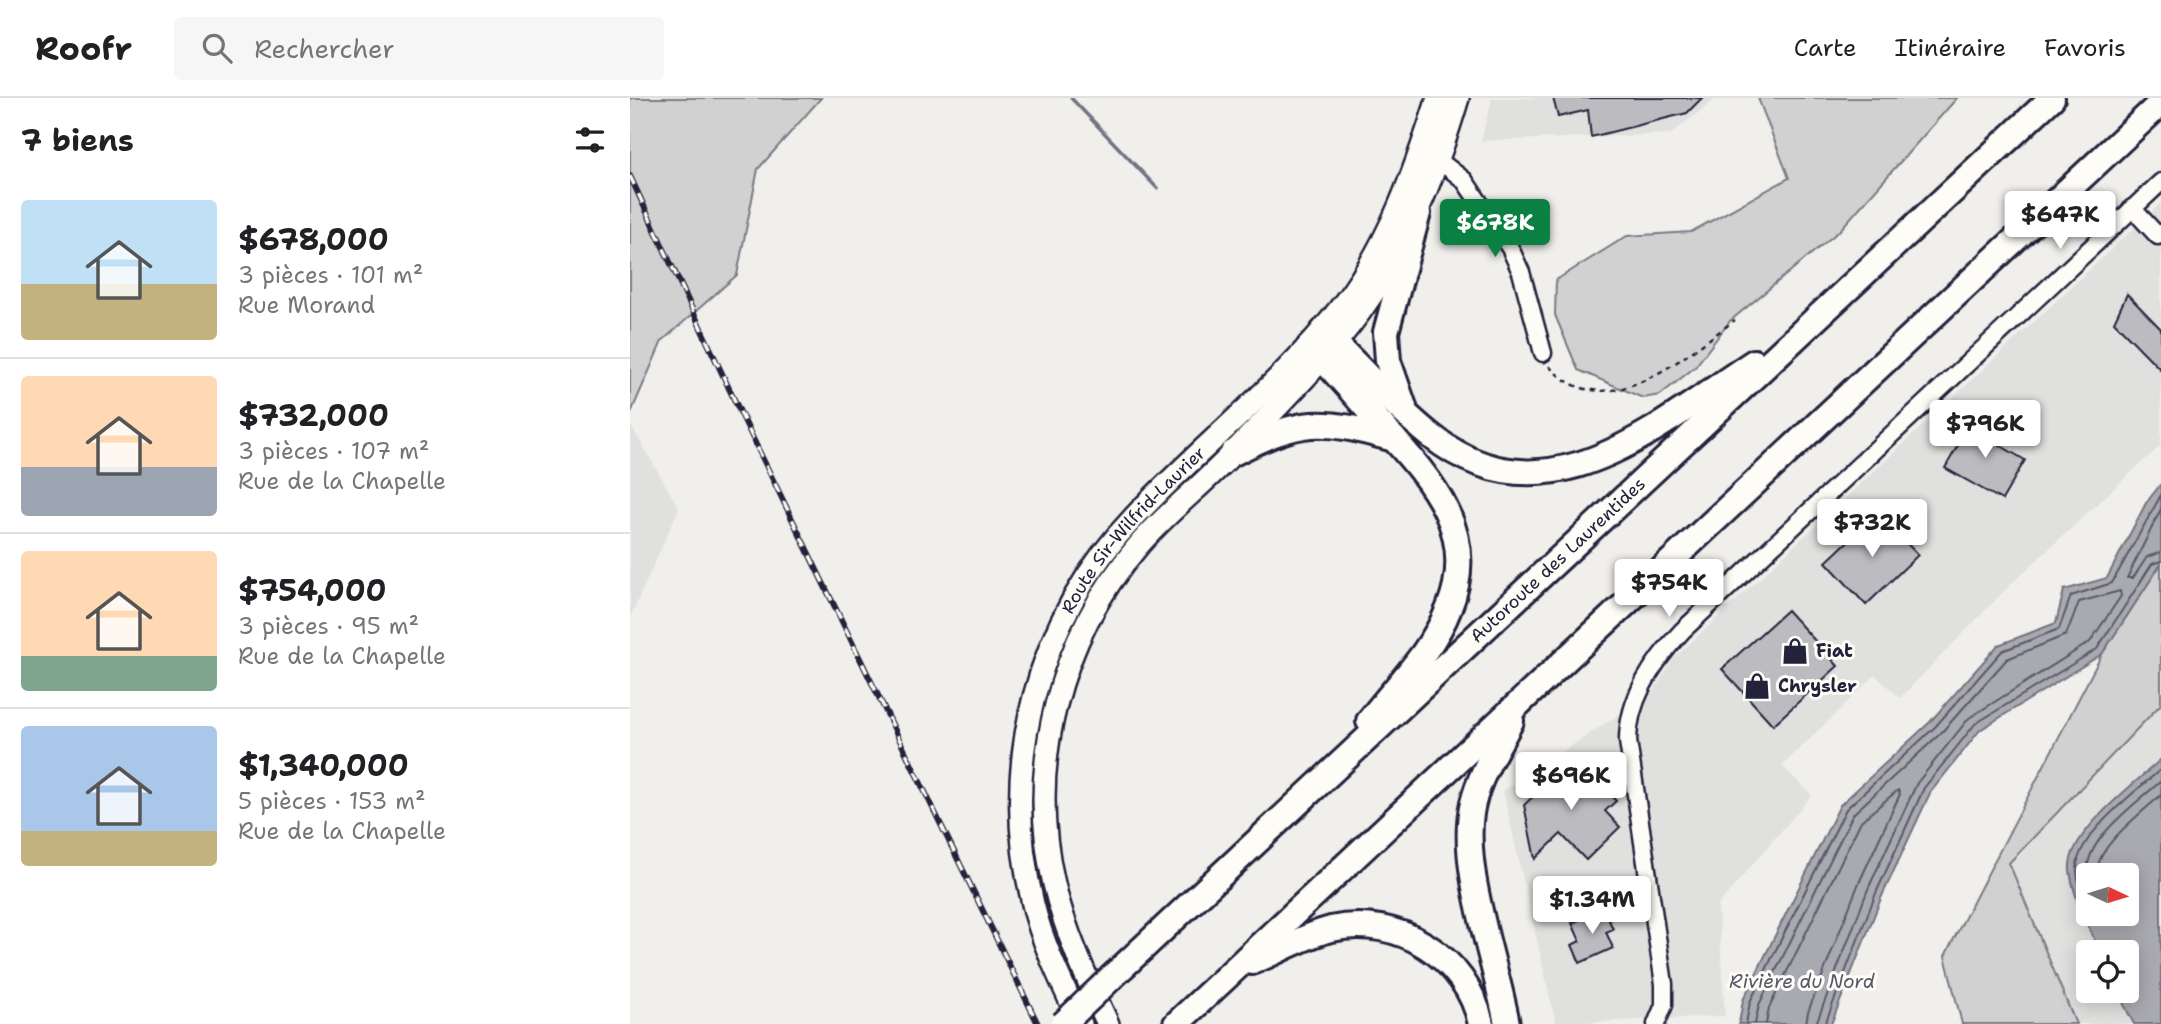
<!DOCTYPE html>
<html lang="fr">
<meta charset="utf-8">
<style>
body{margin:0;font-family:"Shantell Sans",sans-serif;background:#f6f6f6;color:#202124;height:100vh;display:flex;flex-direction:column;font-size:26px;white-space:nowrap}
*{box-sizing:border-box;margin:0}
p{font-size:23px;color:#757577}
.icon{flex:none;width:38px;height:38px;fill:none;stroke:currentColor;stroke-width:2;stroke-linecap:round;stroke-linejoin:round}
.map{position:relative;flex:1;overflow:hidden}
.side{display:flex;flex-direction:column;background:#fff;width:630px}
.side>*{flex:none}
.needle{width:46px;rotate:94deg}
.controls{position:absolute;left:1446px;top:765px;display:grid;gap:14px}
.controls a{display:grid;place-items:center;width:63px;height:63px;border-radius:7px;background:#fff;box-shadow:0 4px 18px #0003;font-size:35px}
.price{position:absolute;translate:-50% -60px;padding:0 16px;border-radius:7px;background:#fff;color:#222;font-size:23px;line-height:46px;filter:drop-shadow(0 2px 4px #0008)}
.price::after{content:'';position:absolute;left:50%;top:42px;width:21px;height:16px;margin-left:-10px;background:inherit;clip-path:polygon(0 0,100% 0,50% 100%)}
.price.selected{background:#0b8043;color:#fff}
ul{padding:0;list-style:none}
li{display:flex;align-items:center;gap:21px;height:175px;padding:0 21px}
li+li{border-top:2px solid #e0e0e0}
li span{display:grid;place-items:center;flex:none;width:196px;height:140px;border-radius:7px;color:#555}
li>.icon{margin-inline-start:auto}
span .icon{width:84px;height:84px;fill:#fffc;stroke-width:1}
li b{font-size:30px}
h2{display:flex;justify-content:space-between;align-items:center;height:84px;padding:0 21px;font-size:30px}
header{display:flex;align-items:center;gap:42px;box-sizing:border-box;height:98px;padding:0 35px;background:#fff;border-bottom:2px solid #e0e0e0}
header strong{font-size:33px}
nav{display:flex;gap:38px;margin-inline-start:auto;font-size:24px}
.search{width:490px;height:63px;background:#f6f6f6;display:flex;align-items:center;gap:18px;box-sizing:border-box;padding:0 24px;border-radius:7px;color:#757577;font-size:26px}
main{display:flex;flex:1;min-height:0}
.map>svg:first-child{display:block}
.built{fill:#e0e0df;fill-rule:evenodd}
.green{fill:#d2d1d1;stroke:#7a7a86;stroke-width:2}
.water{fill:#a9a9b0;stroke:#737381;stroke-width:2;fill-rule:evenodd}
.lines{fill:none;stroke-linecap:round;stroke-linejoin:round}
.shore{stroke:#58586a;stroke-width:2}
.stream{stroke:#737381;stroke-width:3.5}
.building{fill:#bcbcc0;stroke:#22223b;stroke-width:2}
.minor-casing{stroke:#22223b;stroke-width:21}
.major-casing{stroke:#22223b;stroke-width:26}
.highway-casing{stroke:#22223b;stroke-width:30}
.path{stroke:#22223b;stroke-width:2.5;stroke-dasharray:5 5;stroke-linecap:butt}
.minor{stroke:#fdfcf7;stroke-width:16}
.major{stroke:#fdfcf7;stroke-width:21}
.highway{stroke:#fdfcf7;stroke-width:24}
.rail-casing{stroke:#22223b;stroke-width:6}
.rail{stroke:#fdfcf7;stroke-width:3.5;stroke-dasharray:10;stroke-linecap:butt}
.highway-bridge-casing{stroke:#22223b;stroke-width:30;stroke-linecap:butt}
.highway-bridge{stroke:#fdfcf7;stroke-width:24}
.labels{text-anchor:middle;stroke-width:6;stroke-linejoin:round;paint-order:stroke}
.street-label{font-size:18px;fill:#22223b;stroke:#fdfcf7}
.poi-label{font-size:18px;font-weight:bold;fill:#22223b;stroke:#fdfcf7;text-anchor:start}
.water-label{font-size:19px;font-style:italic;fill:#58586a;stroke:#fdfcf7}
</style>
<header>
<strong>Roofr</strong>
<div class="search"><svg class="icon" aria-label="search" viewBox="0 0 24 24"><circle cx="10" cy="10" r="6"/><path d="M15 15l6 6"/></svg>Rechercher</div>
<nav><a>Carte</a><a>Itinéraire</a><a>Favoris</a></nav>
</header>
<main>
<section class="side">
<h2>7 biens<svg class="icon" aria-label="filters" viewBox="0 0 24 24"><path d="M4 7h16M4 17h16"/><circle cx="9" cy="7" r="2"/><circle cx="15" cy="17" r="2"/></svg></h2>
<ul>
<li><span style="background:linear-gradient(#bfe0f5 60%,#c2b280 0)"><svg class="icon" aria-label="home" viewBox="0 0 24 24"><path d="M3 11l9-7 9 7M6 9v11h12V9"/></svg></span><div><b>$678,000</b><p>3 pièces · 101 m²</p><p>Rue Morand</p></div></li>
<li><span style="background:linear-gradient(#ffd9b3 65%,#9aa5b1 0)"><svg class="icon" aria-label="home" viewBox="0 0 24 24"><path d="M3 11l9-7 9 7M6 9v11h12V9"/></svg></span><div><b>$732,000</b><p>3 pièces · 107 m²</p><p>Rue de la Chapelle</p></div></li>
<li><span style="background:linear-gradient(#ffd9b3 75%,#7fa58c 0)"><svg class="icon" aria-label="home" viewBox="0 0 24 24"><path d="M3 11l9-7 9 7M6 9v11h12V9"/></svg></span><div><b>$754,000</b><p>3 pièces · 95 m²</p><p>Rue de la Chapelle</p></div></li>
<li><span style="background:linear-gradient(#a9c7e8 75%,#c2b280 0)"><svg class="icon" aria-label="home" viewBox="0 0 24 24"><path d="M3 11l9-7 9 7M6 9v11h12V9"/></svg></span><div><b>$1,340,000</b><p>5 pièces · 153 m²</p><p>Rue de la Chapelle</p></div></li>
</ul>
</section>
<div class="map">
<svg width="1531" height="926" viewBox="0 0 1531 926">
<rect width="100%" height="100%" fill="#f0efec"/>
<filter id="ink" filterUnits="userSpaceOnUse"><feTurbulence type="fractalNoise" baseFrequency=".0143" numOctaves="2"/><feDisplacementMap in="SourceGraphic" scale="14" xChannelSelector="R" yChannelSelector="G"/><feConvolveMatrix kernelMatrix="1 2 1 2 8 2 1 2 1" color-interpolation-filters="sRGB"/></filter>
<g filter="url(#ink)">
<!-- built -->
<path class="built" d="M862 0H1087L1041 36 851 43Z
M1531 105V347L1382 485 1270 600 1245 577 1152 668 1182 697 1088 807 1095 918 926 926 873 693 1023 594 1044 560Z
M0 326 49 410 0 520Z
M1531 606V926H1444L1379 765ZM1458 777H1496V816H1458ZM1458 854H1496V892H1458Z"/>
<!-- green -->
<path class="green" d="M0 0H191L128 71 107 177 32 243 0 317Z
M1128 0H1327L1209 133 1100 223 1065 269 1030 297 1013 300 948 272 925 217 926 182 997 138 1061 134 1159 80Z
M1531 466V606L1379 765 1446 926H1332L1315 858 1472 556Z"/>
<!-- water -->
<path class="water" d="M1531 386V466L1472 556 1350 632 1300 695 1252 798 1201 926H1109L1113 902 1210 707 1300 624 1368 547 1426 525 1434 492 1477 480 1516 405Z
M1531 661V926H1504L1487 893 1496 892V854H1470C1459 828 1443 800 1440 772 1436 736 1506 685 1531 661ZM1458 777H1496V816H1458Z"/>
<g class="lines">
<!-- shore -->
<path class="shore" d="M1531 411 1497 480H1503L1517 459 1531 454
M1468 777C1462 751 1513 714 1531 697
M1458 780C1450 744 1507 705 1531 683
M1458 806C1453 795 1446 782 1447 769 1447 737 1508 692 1531 671
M1116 926 1120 904 1216 711 1305 629 1372 553 1429 531 1441 498 1482 485 1531 397
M1125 926 1129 907 1223 716 1311 635 1377 561 1436 537 1449 504 1490 493 1491 498 1460 544 1339 620 1287 685 1238 791 1186 926
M1136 926 1139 910 1231 723 1268 692 1270 696 1228 787 1178 914 1176 926
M1195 926 1246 795 1294 690 1345 626 1467 551 1522 466 1531 463"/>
<!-- stream -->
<path class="stream" d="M441 0 527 90"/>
</g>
<!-- building -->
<path class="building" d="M923 0H1072L1057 15 961 39 958 12 928 19Z
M1497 196 1531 231V272L1484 224Z
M1344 319 1372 335 1366 345 1395 362 1372 402 1315 370Z
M1248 415 1288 457 1236 507 1196 464Z
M1157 512 1208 568 1143 627 1092 571Z
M945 659 986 703 975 713 990 729 956 762 931 736 905 761 894 707Z
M974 811 983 831 976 834 983 850 950 865 942 847 950 843 942 825Z"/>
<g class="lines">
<defs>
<path id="minor" d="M798 61 816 68 834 82 880 150 891 174 913 255
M1502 110 1528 138 1531 135
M1026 926 1034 907V886L998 643C998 600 1024 563 1052 533L1531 84"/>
<g id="major">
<path id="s1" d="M451 926C433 887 413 848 403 806 369 666 406 521 506 417 574 345 654 285 714 205 760 145 785 72 808 0"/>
<path d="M478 926C457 881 435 834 424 786 396 668 429 540 508 448 537 414 573 387 604 354 647 309 693 264 730 214 777 149 805 77 828 0"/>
</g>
<g id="highway">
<path d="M693 234C729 267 761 306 800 337 916 430 1026 328 1124 264"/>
<path d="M680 248C704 272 726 298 748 323 796 377 851 431 819 510 803 552 766 588 739 623"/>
<path d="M774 309 758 263 756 234 788 115"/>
<path d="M603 355C672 320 690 320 764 341"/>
<path d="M622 864C648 853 674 838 701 831 768 816 837 859 851 926"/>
<path id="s2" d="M483 878 1422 0"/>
<path d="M546 926 1531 5"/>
<path d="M877 926C866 863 828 766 843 705 850 676 867 650 881 623"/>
</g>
</defs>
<!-- minor casing -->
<use href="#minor" class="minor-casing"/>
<!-- major casing -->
<use href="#major" class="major-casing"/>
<!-- highway casing -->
<use href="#highway" class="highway-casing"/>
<!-- path -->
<path class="path" d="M919 268C975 331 1055 258 1105 222"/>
<!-- minor -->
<use href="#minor" class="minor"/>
<!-- major -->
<use href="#major" class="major"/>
<!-- highway -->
<use href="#highway" class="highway"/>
<defs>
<path id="rail" d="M0 78 110 314 408 926"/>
</defs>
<!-- rail casing -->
<use href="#rail" class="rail-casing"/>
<!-- rail -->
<use href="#rail" class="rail"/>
<defs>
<path id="highway-bridge" d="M433 926 483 878"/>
</defs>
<!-- highway-bridge casing -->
<use href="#highway-bridge" class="highway-bridge-casing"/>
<!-- highway-bridge -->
<use href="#highway-bridge" class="highway-bridge"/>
</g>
</g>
<!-- icons -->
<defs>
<symbol id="shop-bare" viewBox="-9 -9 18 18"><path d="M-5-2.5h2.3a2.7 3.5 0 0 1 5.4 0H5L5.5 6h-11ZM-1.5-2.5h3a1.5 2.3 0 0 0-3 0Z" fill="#22223b" stroke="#fdfcf7" stroke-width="2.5" paint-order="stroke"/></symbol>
</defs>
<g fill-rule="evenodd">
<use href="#shop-bare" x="1146" y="534" width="38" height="38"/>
<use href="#shop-bare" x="1108" y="569" width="38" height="38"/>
</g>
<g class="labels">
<!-- street labels -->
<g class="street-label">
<text dy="6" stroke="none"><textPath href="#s1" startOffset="536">Route Sir-Wilfrid-Laurier</textPath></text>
<text dy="6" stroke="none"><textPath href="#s2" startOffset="609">Autoroute des Laurentides</textPath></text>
</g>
<!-- poi labels -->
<g class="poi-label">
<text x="1186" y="559">Fiat</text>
<text x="1148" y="594">Chrysler</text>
</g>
<!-- water labels -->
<g class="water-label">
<text x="1172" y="890">Rivière du Nord</text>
</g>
</g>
</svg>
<div class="controls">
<a><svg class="needle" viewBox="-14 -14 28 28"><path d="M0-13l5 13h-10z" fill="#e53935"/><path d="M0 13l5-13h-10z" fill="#757577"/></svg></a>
<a><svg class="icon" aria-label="locate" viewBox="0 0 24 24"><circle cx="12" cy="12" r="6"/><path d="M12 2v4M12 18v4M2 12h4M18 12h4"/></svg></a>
</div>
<b class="price" style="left:1430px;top:153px">$647K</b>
<b class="price selected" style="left:865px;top:161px">$678K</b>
<b class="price" style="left:1355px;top:362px">$796K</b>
<b class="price" style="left:1242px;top:461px">$732K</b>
<b class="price" style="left:1039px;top:521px">$754K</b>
<b class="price" style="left:941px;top:714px">$696K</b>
<b class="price" style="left:962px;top:838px">$1.34M</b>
</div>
</main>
